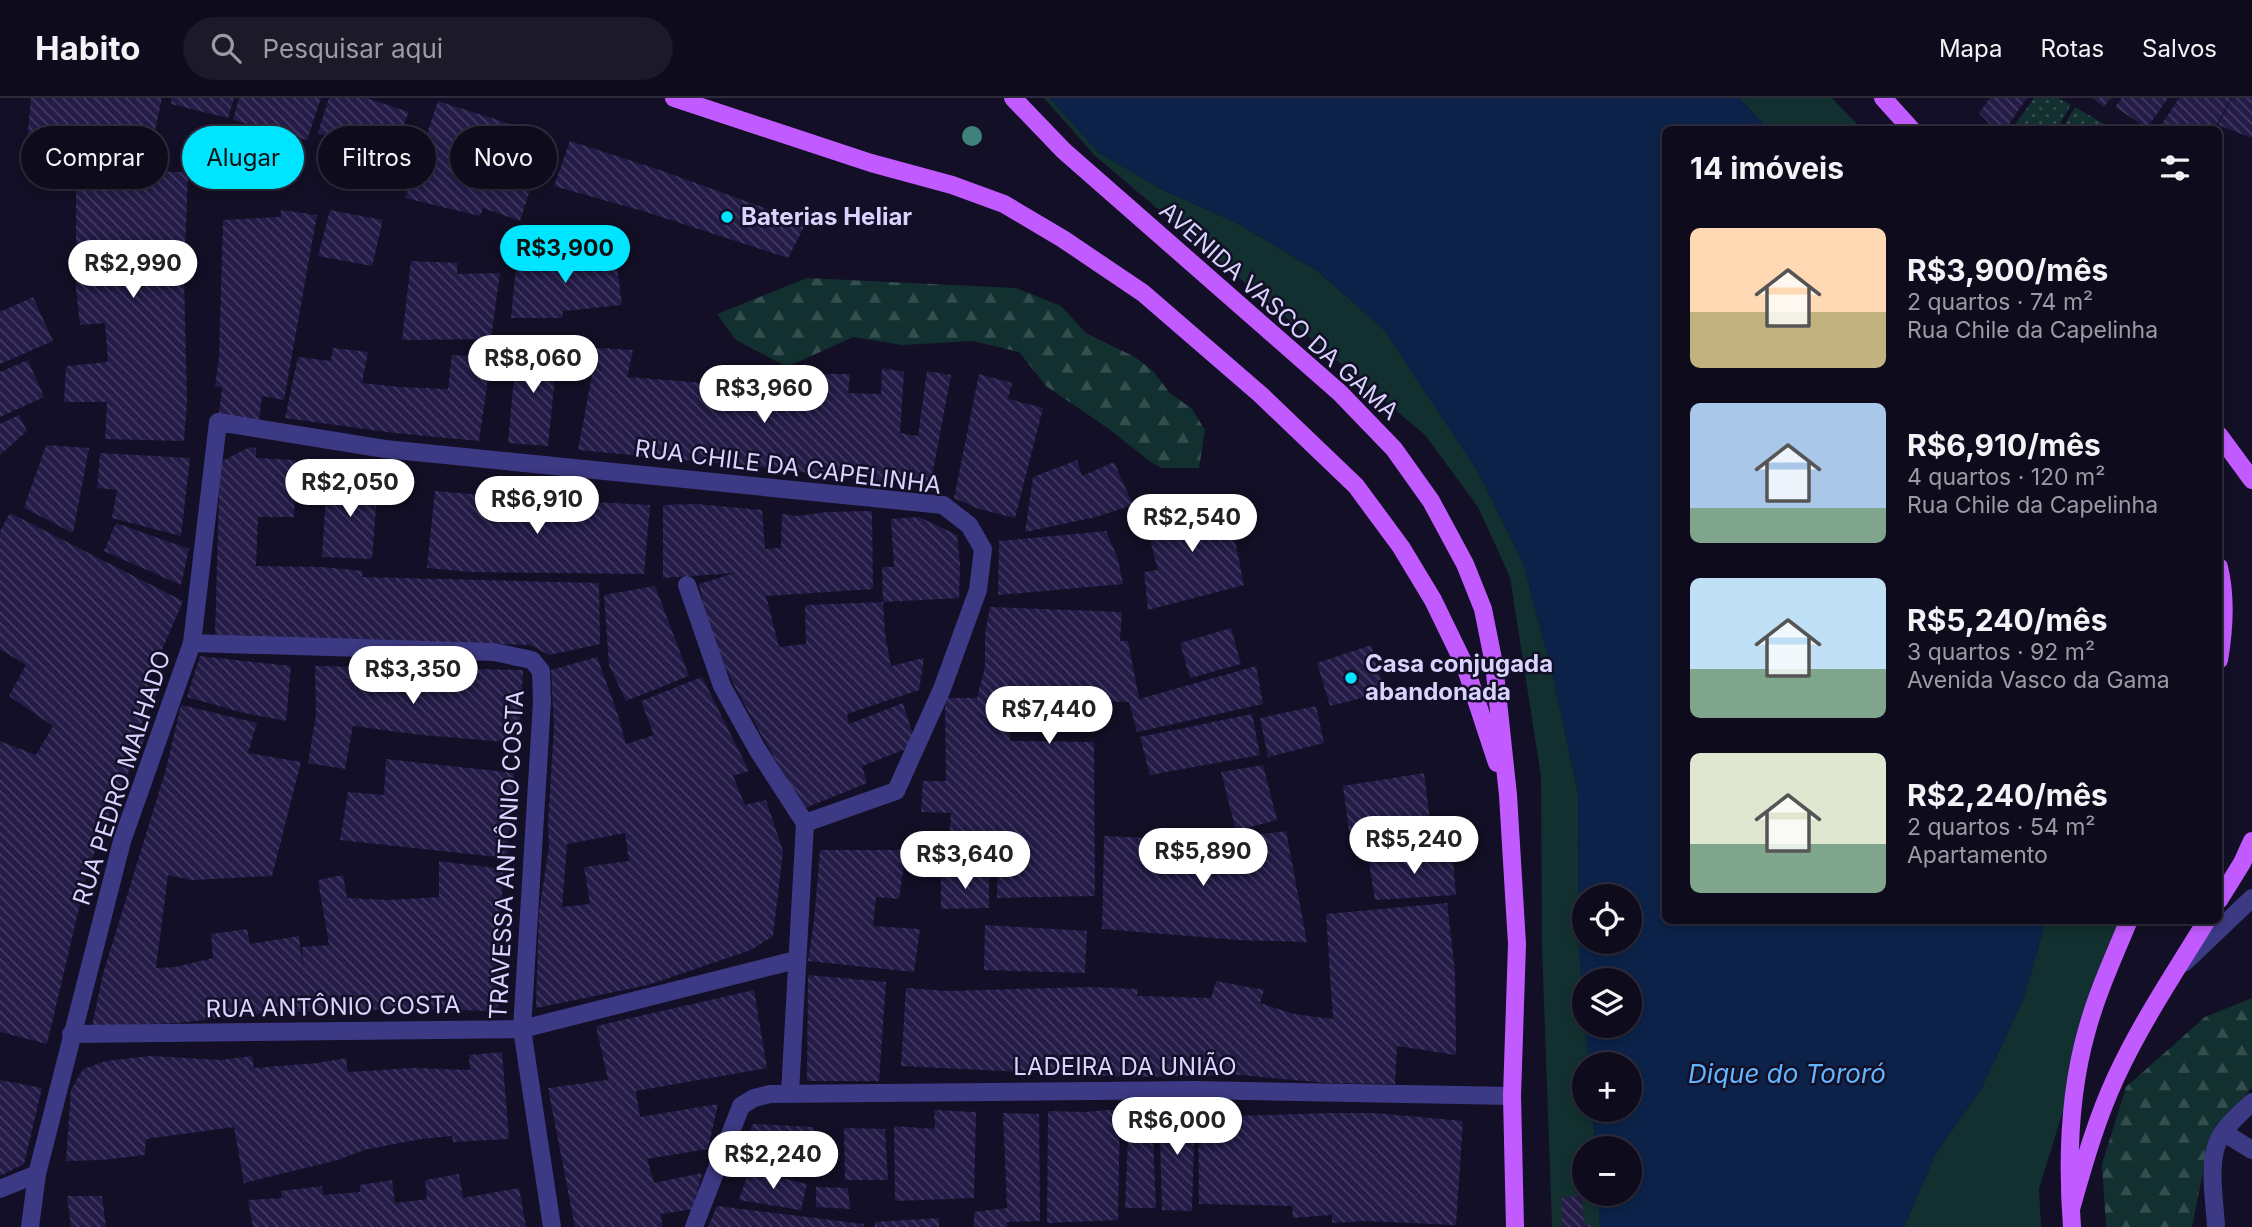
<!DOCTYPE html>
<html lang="pt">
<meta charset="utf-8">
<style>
body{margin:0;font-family:Inter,sans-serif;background:#1c1929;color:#f1f3f6;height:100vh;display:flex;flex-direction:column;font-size:26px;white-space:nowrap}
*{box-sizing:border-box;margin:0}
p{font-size:23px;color:#9b9ba3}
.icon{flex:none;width:38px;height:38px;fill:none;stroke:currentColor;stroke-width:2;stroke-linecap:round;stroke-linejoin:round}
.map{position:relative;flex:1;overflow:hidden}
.details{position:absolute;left:1662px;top:28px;width:560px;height:798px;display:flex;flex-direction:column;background:#0e0b1c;border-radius:10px;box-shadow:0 4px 10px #0003,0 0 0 2px #2e2b3b}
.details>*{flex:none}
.top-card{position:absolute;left:21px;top:28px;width:665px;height:63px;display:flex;gap:14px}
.controls{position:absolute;left:1572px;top:786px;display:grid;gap:14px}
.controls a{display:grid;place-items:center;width:70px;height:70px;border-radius:50%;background:#0e0b1c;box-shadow:0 4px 10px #0003,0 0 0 2px #2e2b3b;font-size:35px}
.price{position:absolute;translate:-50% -60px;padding:0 16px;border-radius:24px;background:#fff;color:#222;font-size:23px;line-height:46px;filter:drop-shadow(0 2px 4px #0008)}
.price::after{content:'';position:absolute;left:50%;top:42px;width:21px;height:16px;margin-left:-10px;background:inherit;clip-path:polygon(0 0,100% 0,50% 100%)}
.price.on{background:#00e5ff;color:#111}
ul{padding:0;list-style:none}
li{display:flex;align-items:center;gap:21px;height:175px;padding:0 28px}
li span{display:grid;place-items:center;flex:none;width:196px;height:140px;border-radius:10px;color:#555}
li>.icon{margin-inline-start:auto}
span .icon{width:84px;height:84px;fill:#fffc;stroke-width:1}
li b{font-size:30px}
h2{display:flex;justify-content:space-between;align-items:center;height:84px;padding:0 28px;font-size:30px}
.chip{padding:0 24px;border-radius:32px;background:#0e0b1c;box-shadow:0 4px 10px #0003,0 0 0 2px #2e2b3b;font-size:24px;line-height:63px}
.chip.on{background:#00e5ff;color:#111}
header{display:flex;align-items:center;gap:42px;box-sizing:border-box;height:98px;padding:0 35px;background:#0e0b1c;border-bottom:2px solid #2e2b3b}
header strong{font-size:33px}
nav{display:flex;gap:38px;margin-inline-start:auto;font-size:24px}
.search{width:490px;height:63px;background:#1c1929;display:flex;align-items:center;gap:18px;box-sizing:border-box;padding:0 24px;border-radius:38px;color:#9b9ba3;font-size:26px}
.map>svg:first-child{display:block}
.grass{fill:url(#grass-dots)}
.forest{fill:url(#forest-firs)}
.green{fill:#12302f}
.water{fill:#0c2248;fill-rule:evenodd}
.building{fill:url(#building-back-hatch);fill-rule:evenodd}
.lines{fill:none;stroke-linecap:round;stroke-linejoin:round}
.minor{stroke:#3d3a85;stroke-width:18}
.major{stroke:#c25bff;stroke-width:18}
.tree{fill:#3d827b}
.poi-dot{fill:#00e5ff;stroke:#130f26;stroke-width:2.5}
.labels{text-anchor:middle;stroke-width:5;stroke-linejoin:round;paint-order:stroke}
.poi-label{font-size:24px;font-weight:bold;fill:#d9d4ff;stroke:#130f26;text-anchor:start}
.street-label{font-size:24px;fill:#d9d4ff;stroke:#130f26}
.water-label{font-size:26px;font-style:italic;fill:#62b6ff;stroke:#130f26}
</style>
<header>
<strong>Habito</strong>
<div class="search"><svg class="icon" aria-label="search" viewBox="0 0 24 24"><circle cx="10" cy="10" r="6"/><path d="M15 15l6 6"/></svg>Pesquisar aqui</div>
<nav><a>Mapa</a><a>Rotas</a><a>Salvos</a></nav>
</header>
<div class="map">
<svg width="2252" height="1129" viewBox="0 0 2252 1129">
<defs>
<pattern id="grass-dots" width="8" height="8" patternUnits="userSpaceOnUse" patternTransform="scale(1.75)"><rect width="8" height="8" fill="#12302f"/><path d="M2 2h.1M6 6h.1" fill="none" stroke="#344d4e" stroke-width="1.8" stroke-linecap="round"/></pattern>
<pattern id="forest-firs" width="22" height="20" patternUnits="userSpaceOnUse" patternTransform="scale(1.75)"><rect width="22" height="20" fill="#12302f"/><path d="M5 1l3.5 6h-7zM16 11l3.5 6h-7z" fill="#344d4e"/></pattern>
<pattern id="building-back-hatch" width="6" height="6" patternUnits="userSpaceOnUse" patternTransform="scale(1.75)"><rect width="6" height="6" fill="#241b47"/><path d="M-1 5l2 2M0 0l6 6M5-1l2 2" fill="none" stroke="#433b63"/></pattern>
</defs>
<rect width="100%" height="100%" fill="#130f26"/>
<!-- grass -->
<path class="grass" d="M2034 0H2058L2071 7 2057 31H2012Z
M2075 9 2104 26 2100 31H2062Z"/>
<!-- forest -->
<path class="forest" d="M807 180 1016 190 1061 208 1086 235 1135 259 1153 273 1170 295 1192 311 1205 332 1199 370H1161L1148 362 1109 331 1046 288 1019 254 973 243 902 247 853 239 787 269 736 242 717 216Z
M2252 900V989L2209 1044 2192 1129H2106L2102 1066 2126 989 2205 919Z"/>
<!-- green -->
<path class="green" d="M1044 0H1050L1098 54 1161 91 1239 126 1319 174 1384 232 1479 375 1523 465 1551 570 1578 695 1579 851 1589 966H1584V1012H1592L1596 1050H1584V1096H1598L1600 1129H1552L1542 850 1541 679 1510 479 1478 409 1425 337 1094 57Z
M1739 0H1832L1862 31H1768Z
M2046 823H2121L2039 1091 2041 1129H1904L1936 1055 1981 991 2023 902Z"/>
<!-- water -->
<path class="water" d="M1050 0H1739L1768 31 1666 32V822L2046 823 2023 902 1981 991 1936 1055 1904 1129H1600L1598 1096H1629V1050H1596L1592 1012H1629V966H1589L1585 928H1629V882H1584V906L1579 851 1578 694 1551 570 1523 465 1479 375 1384 232 1319 174 1239 126 1161 91 1098 54ZM1584 798H1629V844H1584Z"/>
<!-- building -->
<path class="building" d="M31 0H162L151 51 27 45Z
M172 0H234L228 20 171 6Z
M239 0H321L307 42 233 22Z
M329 0H366L409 14 391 57 318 35Z
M1990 0H2027L2005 32H1995L1979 15Z
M2092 0H2111L2104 9Z
M2122 0H2168L2147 30 2115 9Z
M2179 0H2231L2214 32H2158Z
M2232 0H2252V40L2218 27Z
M438 3 547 38 520 123 483 110 480 118 405 100Z
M570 43 660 72 806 125 788 160 646 114 554 88Z
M76 72 188 74 184 181 187 304 184 343 105 341 107 304H64L66 268 108 264 105 225 80 227 76 190Z
M281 112 317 117 284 302 262 298 259 323 219 315 222 290 215 288 219 260 223 122 281 119Z
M330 112 383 122 372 168 318 158Z
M615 153 622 207 563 213 562 220H511L517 158 570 161Z
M411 163 458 165 457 176 500 175 491 241 402 242Z
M33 199 53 243 0 266V214Z
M517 247 558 249 548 348 508 345Z
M333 250 368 254 362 285 400 289 448 291 452 257 491 259 479 343 395 335 285 320 298 259 331 263Z
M597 250 633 252 627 279 717 286 714 298H744L817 309 822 276H850L848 295 881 296 882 270 904 274 900 335 918 338 927 273 951 277 930 389 769 370 578 352Z
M28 262 44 299 0 319V274Z
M979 276 1012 285 1008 301 1043 310 1015 420 979 411 954 400Z
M19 317 27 333 0 357V326Z
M46 347 89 350 73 435 24 410Z
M250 349 256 350V360L296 362 294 419H258L256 468 323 469 363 473 362 479 599 485 600 546 549 557 530 547 215 537 220 364Z
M100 355 190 360 181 438 112 420 117 392 97 390Z
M1077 362 1082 378 1114 364 1133 407 1096 419 1025 434 1033 379Z
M327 381 378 385 372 461 322 459Z
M435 393 519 400 650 407 644 476 472 474 427 470Z
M1222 398 1236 447 1244 487 1148 512 1144 474 1158 472 1144 419Z
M696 406 762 412 765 451 781 450 782 416 797 418 827 414 872 413 873 491 766 498 779 549 806 546 805 507 883 504 885 536 891 568 924 560 919 592 847 616 849 626 903 605 916 647 862 668 867 685 803 711 738 595 720 558 706 519 699 486 735 475 663 480V407Z
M10 415 183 503 148 584 159 591 137 635 145 641 118 695 89 768 47 946 0 934V643L36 657 53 628 9 598 26 567 0 551V433Z
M919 419 957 437 960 466 959 500 883 504 882 469H894L891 421Z
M116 425 189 451 181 487 104 453Z
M1106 433 1118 461 1123 486 998 497 999 443Z
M655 488 689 578 626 603 609 567 604 497Z
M990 509 1122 514 1120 543H1128L1139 601 1256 568 1263 606 1137 634 1129 604 1010 600V643L1094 644 1095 798 997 800 998 757 948 756 951 715 921 714 923 683H946L945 600H977L985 569V537Z
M1231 530 1241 566 1190 580 1180 545Z
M1371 547 1385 594 1330 608 1317 565Z
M200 558 291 568 286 623 240 614 187 599Z
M597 559 617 614 626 646 654 637 641 603 702 579 749 673 733 678 745 707 766 702 783 753 773 838 751 852 648 887 536 910 539 813 549 749 548 727 554 629 551 572ZM625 735 629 763 584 769 590 806 562 809 567 746Z
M315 568 523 572 519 645 422 637 353 628 345 671 308 665 316 617Z
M181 607 257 625 248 655 301 664 272 778 191 782 168 777 156 870 175 869 213 860 211 836 247 831 250 846 299 838 303 871 302 849 329 847 318 782 343 777 347 800 388 802 439 799V763L503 771 498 913 399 911 264 915 178 925 92 928 103 876 166 671Z
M1316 608 1324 645 1268 659 1260 620Z
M1252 616 1260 657 1150 677 1140 639Z
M386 661 514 675 507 760 340 742 348 694 384 697Z
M1263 667 1277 722 1236 733 1221 674Z
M1424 675 1432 738 1351 748 1343 688Z
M1286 733 1307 844 1239 842 1102 831 1104 738 1213 743Z
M1452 751 1456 797 1375 802 1369 764Z
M820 752H906L899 801 876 799 873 828 920 831 914 874 808 863 814 823Z
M989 775V810L941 811V777Z
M1447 805 1455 872 1456 957 1397 948 1395 986 1327 985 1241 977 1128 979 901 968 906 890 948 893 1089 889 1138 891 1137 898 1211 900 1216 883 1264 892 1260 905 1294 916 1333 921 1326 816Z
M985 827 1087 833 1085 875 984 872Z
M808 877 886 884 879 983H807Z
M754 892 767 970 636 993 640 1019 718 1006 708 1051 647 1061 654 1085 702 1075 693 1111 661 1116 662 1129H575L548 990 608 982 596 928Z
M502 954 509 1041 453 1044 452 1038 421 1041 364 1052 338 1062 244 1085 234 1029 146 1041 145 1057 103 1062 66 1063 71 992 83 971 106 963 149 958 221 962 252 958 254 970 317 965 346 960 348 974 413 970 470 972 469 957Z
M0 982 42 990 24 1066 0 1078Z
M1159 1008 1195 1011 1192 1113 1162 1112Z
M1120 1011 1118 1122 1047 1125 1048 1013 1084 1014Z
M934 1012 976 1014 974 1100 895 1103 894 1028 935 1031Z
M1003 1015 1039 1016 1040 1123 1007 1124V1129H974V1114L1007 1110Z
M1332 1015H1375L1463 1023 1456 1127 1366 1123 1332 1125V1117L1293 1120 1292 1108 1199 1106 1198 1024 1234 1028V1018Z
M753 1026 814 1029 813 1072 735 1061Z
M844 1030 885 1031 888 1082H845Z
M1128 1039H1153L1156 1110H1125Z
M749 1072 807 1086 801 1112 739 1102Z
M459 1076 463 1100 519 1090 526 1129H253L248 1102 282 1100 281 1093 322 1088 323 1097 360 1094V1087L392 1082 395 1105 427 1101 425 1082Z
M816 1089 848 1090 850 1111 816 1109Z
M1582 1097 1584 1126 1591 1127V1129H1562L1561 1100Z
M67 1098H102L106 1129H71Z
M717 1108 864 1126V1129H708Z
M939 1120V1129H875V1124Z"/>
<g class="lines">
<!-- minor -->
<path class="minor" d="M687 487 722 588 757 651 805 725 790 995
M192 545 494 554 532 562 541 573 542 604 522 931 552 1129
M2184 865 2252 800
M71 936 522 931 796 862
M2223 1034 2252 1052
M0 1091 37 1076
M30 1129 37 1076 122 743 192 545 218 324 385 351 943 407 969 427 983 451 978 492 942 591 896 693 805 725
M694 1129 741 1008 754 1000 770 996 1196 992 1512 998
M2216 1129C2215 1102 2207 1066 2219 1041 2226 1027 2241 1015 2252 1004"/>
<!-- major -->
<path class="major" d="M674 0 871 65 952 87 1004 106 1063 141 1143 195 1261 297 1356 388 1401 449 1433 502 1465 568 1497 665
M1013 0 1064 53 1340 295 1394 351 1431 403 1465 466 1483 511 1494 566 1508 697 1517 846 1512 998 1515 1129
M1883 0 1912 32
M2219 337 2252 382
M2219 469C2226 498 2224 533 2219 562
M2219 802 2242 765 2252 743
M2071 1111C2084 1066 2096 1022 2116 979 2141 925 2175 874 2207 822
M2072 1129C2067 1064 2069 995 2087 932 2097 895 2114 858 2129 822"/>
</g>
<!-- trees -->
<circle class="tree" cx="972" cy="38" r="10"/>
<!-- markers -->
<g class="poi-dot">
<circle cx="727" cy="119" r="7"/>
<circle cx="1351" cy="580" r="7"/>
</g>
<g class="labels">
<!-- poi labels -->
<g class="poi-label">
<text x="741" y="127">Baterias Heliar</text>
<text x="1365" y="574">Casa conjugada<tspan x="1365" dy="28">abandonada</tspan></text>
</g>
<!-- street labels -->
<g class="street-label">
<text transform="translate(1279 213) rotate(42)" y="8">AVENIDA VASCO DA GAMA</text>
<text transform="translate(788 369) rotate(7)" y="8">RUA CHILE DA CAPELINHA</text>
<text transform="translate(122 680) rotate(-72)" y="8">RUA PEDRO MALHADO</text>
<text transform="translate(507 757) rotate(-87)" y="8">TRAVESSA ANTÔNIO COSTA</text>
<text transform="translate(333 909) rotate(-1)" y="8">RUA ANTÔNIO COSTA</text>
<text x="1125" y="977">LADEIRA DA UNIÃO</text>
</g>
<!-- water labels -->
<g class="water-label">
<text x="1787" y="985">Dique do Tororó</text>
</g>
</g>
</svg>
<div class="controls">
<a><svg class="icon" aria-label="locate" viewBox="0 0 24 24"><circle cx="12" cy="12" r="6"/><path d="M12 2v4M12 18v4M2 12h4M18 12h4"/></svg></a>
<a><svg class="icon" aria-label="layers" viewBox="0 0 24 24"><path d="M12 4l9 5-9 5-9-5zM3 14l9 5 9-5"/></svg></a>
<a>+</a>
<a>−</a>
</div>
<b class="price on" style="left:565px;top:187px">R$3,900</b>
<b class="price" style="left:133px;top:202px">R$2,990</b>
<b class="price" style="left:533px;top:297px">R$8,060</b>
<b class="price" style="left:764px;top:327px">R$3,960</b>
<b class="price" style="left:350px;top:421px">R$2,050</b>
<b class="price" style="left:537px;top:438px">R$6,910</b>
<b class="price" style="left:1192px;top:456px">R$2,540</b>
<b class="price" style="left:413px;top:608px">R$3,350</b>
<b class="price" style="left:1049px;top:648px">R$7,440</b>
<b class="price" style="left:1414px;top:778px">R$5,240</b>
<b class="price" style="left:1203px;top:790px">R$5,890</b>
<b class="price" style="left:965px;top:793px">R$3,640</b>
<b class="price" style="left:1177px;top:1059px">R$6,000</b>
<b class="price" style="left:773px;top:1093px">R$2,240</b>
<div class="top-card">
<a class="chip">Comprar</a>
<a class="chip on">Alugar</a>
<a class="chip">Filtros</a>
<a class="chip">Novo</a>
</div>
<section class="details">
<h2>14 imóveis<svg class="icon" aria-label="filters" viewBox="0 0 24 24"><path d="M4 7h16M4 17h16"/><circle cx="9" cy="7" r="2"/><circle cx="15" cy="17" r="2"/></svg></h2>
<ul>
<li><span style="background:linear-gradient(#ffd9b3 60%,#c2b280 0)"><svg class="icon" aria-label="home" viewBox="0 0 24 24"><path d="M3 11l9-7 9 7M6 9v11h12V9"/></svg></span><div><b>R$3,900/mês</b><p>2 quartos · 74 m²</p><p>Rua Chile da Capelinha</p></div></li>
<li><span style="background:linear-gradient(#a9c7e8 75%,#7fa58c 0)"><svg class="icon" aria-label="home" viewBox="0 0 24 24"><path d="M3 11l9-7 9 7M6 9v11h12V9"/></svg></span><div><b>R$6,910/mês</b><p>4 quartos · 120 m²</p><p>Rua Chile da Capelinha</p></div></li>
<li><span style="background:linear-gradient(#bfe0f5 65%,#7fa58c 0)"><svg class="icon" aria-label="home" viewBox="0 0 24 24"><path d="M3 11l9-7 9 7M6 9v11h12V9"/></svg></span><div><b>R$5,240/mês</b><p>3 quartos · 92 m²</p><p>Avenida Vasco da Gama</p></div></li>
<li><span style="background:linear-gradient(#dfe7d0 65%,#7fa58c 0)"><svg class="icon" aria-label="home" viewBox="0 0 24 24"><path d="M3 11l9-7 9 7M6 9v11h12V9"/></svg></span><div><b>R$2,240/mês</b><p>2 quartos · 54 m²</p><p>Apartamento</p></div></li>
</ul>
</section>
</div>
